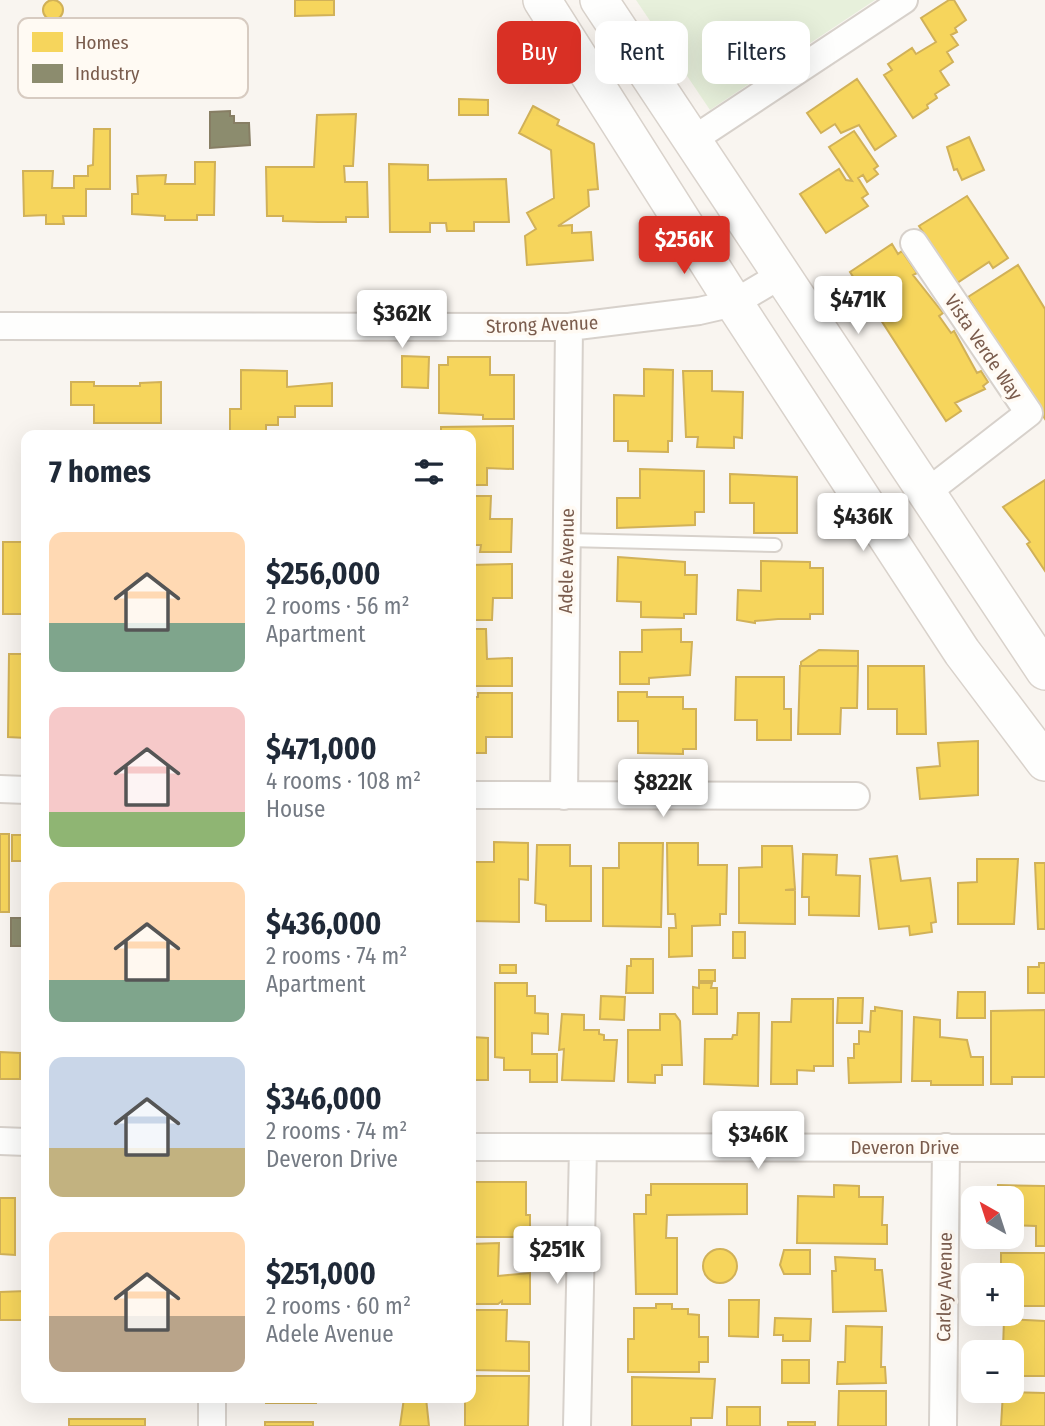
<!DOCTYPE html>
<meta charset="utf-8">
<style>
body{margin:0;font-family:"Fira Sans Condensed",sans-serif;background:#f6f6f7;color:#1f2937;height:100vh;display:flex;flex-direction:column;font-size:26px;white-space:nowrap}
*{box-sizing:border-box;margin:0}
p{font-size:23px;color:#747a83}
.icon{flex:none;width:38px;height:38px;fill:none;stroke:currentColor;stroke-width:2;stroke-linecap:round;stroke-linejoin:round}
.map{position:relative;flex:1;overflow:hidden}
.drawer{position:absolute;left:21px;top:430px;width:455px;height:973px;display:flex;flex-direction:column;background:#fff;border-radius:14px;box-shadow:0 7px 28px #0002}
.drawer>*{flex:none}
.banner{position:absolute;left:497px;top:21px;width:443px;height:63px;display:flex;gap:14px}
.needle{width:46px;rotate:321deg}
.buttons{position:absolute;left:961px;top:1186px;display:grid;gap:14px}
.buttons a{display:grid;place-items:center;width:63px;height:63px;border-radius:14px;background:#fff;box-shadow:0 7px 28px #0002;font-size:35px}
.price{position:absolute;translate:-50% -60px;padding:0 16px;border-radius:7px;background:#fff;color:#222;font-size:23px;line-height:46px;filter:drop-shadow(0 2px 4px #0008)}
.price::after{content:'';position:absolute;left:50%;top:42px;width:21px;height:16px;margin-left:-10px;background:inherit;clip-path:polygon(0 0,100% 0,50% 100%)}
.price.current{background:#d93025;color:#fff}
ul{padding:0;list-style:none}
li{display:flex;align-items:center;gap:21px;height:175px;padding:0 28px}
li span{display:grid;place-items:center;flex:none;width:196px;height:140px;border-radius:14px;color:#555}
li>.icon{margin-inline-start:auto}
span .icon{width:84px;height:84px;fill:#fffc;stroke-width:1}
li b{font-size:30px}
h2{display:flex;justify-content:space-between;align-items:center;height:84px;padding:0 28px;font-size:30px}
.tag{padding:0 24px;border-radius:14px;background:#fff;box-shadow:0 7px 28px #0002;font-size:24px;line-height:63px}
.tag.current{background:#d93025;color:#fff}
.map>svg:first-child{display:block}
.green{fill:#e7f0db}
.homes{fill:#f6d55c;stroke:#d1b158;stroke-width:2}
.industry{fill:#8c8c6e;stroke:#877e64;stroke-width:2}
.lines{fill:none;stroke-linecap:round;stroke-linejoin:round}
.lane-casing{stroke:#d7d1cb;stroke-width:16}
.street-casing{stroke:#d7d1cb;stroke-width:30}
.secondary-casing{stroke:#d9d2cb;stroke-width:40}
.lane{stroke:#fefefd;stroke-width:12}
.street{stroke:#fefefd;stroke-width:26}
.secondary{stroke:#fefefd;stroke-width:37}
.labels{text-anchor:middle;stroke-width:7;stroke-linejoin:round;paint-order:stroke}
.street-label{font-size:19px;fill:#7a5c4d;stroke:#fffaf3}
.key{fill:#fffaf3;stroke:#d7cbc1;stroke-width:2}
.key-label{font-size:19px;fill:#7a5c4d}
</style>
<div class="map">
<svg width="1045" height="1426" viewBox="0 0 1045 1426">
<rect width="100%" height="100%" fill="#f9f5f0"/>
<!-- green -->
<path class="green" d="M636 0H875L710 110Z"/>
<!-- homes -->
<path class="homes" d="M43 10a10 10 0 1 1 20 0a10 10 0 1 1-20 0Z
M295 0H334V15L295 16Z
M949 0H954L966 20 955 28 957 32 951 35 958 45 947 52 953 62 940 71 949 85 935 94 937 98 927 105 928 108 913 118 884 75 892 70 888 64 912 48 916 54 936 42 921 18Z
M857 79 896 136 875 150 859 125 841 133 835 124 821 133 807 113Z
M459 99 488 100V115H459Z
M533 106 559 120 557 125 594 144 598 189 588 190 589 206 558 226 572 225V233L591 232 593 260 527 265 525 236 536 229 527 213 554 198 551 150 519 133Z
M356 114 353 166H344L345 182H367L368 217H346V222H318L283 221V216H267L266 167H314L317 115Z
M94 129H110V189H86V216H63L64 224H46V215L24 216 23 171H53L52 188H74V176H88V166L93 165Z
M854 131 878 166 874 169 878 174 867 182 863 175 858 178 868 194 862 198 868 206 826 233 800 194 839 169 846 180 852 181 829 147Z
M969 137 984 170 962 180 957 169 954 170 947 147Z
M195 162H215L214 215H197V220H165V216L132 214V194H138L137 176 166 175 165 184H195Z
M389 164 428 165V180L506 179 509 222H474V231H447L446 223H430V232H390Z
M967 196 1008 258 993 268 989 262 957 283 919 226Z
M892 244 898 254 902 251 917 273 913 275 943 313 939 316 951 333 954 331 977 373 981 371 988 382 983 386 985 389 955 403 961 411 946 421 850 272Z
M1018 265 1045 309V419L968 297Z
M402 356 429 357 428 388 402 387Z
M448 357H490V375H514V419H483V415L439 413V365H448Z
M644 369 673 370 672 441H668V452L628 451V441H614V395L644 396Z
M241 370 287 371V387L332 383V406H295V417H278V425H266V431L230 433V409H241Z
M683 371H712V391L743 392 742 438 734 437V448L697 447 698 437H686Z
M71 382H94V386H140V383L161 382V423H94V405H71Z
M513 426V469L487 468V485H471V436H437L441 434V427Z
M640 469 704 471V512H695V525L617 528V498H640Z
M730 474 797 477V533H754V503H730Z
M1045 480V571L1027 544 1030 542 1003 507Z
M471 496H491L490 519H512L511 552H480L481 545H471Z
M3 542H26V614H3Z
M618 557 685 562V575H697L696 614H684V618L641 617V602L617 601Z
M761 561 810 562V568H823V614H810V619H778L755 621V623L737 620 738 590 761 591Z
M512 564V598H493L492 620H471V565Z
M471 629H486L487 659 512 658V686H471Z
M681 629V642H692L690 675 649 678V684H620V652H642V630Z
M819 650 858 651V666H801V662Z
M9 654H26V738L8 737Z
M800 666H858L857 708H841L840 734H798Z
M868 666H924L926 734H897V709H868Z
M736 677H784V709H791V740H757V720H735Z
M618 692H647V697H683V709H696V749H683V754L638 753V721H618Z
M478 693H512V737H486V753H471V697H478Z
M978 741V795L920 799 917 768 940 766 938 743Z
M0 834H9V912H0Z
M12 835H26V892H24V861H12Z
M494 842 528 843V880L519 879V922L472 921 473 862H494Z
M619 843H663L661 927 603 926V868H619Z
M667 843H698V865H727L726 914H720V925L692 926V956L669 957V928H676L675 914H668Z
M537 845H570V866H591V921H546V905L535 903Z
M762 846H792L795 889 785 890H795V924L739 923V868L762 867Z
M803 854 837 855 836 875 860 876 859 916 809 915V897H802Z
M897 856 901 881 930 878 936 922 931 923 932 932 910 935 909 926 879 929 870 859Z
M977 859H1018L1014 924H958V883L977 882Z
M1035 863H1045V929H1038Z
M733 932H745V958H733Z
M631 959H653V993H626L627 966H631Z
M1039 963H1045V993H1028V967H1039Z
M500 965H516V973H500Z
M699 970H715V981H699Z
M495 983H527V996H535V1013L548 1014V1034L532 1033V1054H557V1082H530V1070H504V1058L495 1057Z
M699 983H712L711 988H717V1014H693V987L699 988Z
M958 992H985V1018H957Z
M601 996 625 997 624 1020 600 1019Z
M838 998H863L862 1023H837Z
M792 999H833V1066H814V1071L797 1070V1084H771L772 1022H791Z
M875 1007 902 1011 901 1082 849 1083 848 1058H854V1044H859V1031L870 1032 871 1011H875Z
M1045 1010V1077H1012V1084H991V1011Z
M738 1013H759L758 1086 704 1084 705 1039H732L733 1035H737Z
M562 1014 584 1015V1030H599V1034L604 1035V1040H617L614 1081 562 1080 564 1049 559 1050Z
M660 1014H675L680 1021 682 1065H662V1075H655V1083L628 1082V1030H660Z
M914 1017 940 1020V1037L967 1040 971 1057H983V1085H931V1081H912Z
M471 1037 488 1038V1080H471Z
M0 1052 20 1053V1079H0Z
M471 1182H526V1215H530V1237H472Z
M651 1184H747V1214L667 1215 666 1238H677V1294H636L634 1214H646V1195H651Z
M834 1185 859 1186V1197H883L882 1225H887V1244L797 1243 798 1196 834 1197Z
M998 1185 1045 1186V1246H1036V1226L1012 1225V1199H999Z
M0 1198H15V1255L0 1254Z
M499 1243 498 1276 530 1273V1304H502V1301L498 1304H471V1244Z
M703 1266a17 17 0 1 1 34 0a17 17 0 1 1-34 0Z
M784 1250H810V1274H784L780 1265Z
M1001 1253H1045V1306H1012V1276L1010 1272H1001Z
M835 1257 875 1259V1270H882L886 1311 833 1312 832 1271H836Z
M26 1291V1320H0V1292Z
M729 1300H759L758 1337 729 1336Z
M656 1304H672V1309H688V1314L699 1315V1337H708V1362H699V1372H628V1339H634V1308H656Z
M471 1310H507L506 1341 529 1342V1371L471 1370Z
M775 1318 811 1319 810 1341H783V1335H774Z
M1004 1319 1045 1321V1376H1016L1017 1349H1003Z
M846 1326 882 1327 881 1367H885L886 1383 837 1384 838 1362H845Z
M782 1360H809V1383H782Z
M471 1376H529L528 1426H465V1401H442V1398H471Z
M632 1377 715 1379 712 1418H691V1426H632Z
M839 1391H886V1426H838Z
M1003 1392 1045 1393V1426H1001Z
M91 1398H147V1402H91Z
M266 1398H316V1403H266Z
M404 1398H426L429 1426H400Z
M727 1407H760V1426H727Z
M69 1419H145V1426H69Z
M265 1422H313V1426H265Z
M788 1422H815V1426H788Z"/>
<!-- industry -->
<path class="industry" d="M230 111V116H234V123H249L250 145 210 148V112Z
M11 918H26V946H11Z"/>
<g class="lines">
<defs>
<path id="lane" d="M567 540 775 545"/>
<path id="street" d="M691 141 904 0
M914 243 1029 413 926 493
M0 326 569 327 699 311 734 303 781 275
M0 789 26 790
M471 795 856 796
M564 796 569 327
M0 1141 26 1142
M471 1147 1045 1148
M212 1426V1398
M577 1426 583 1148
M943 1426 946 1147"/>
<path id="secondary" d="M542 0 734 303 962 652 1045 762
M599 0 1045 671"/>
</defs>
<!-- lane casing -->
<use href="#lane" class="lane-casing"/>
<!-- street casing -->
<use href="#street" class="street-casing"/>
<!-- secondary casing -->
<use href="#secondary" class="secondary-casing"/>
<!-- lane -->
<use href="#lane" class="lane"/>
<!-- street -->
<use href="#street" class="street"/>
<!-- secondary -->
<use href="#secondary" class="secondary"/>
</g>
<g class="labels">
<!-- street labels -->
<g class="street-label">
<text transform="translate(542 324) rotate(-2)" y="7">Strong Avenue</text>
<text transform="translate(984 347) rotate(56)" y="7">Vista Verde Way</text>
<text transform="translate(566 561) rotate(-89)" y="7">Adele Avenue</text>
<text x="905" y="1154">Deveron Drive</text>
<text transform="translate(944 1287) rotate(-89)" y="7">Carley Avenue</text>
</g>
</g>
<!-- legend -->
<rect x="18" y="18" width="230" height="80" rx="10" class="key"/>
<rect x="32" y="32" width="31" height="20" fill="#f6d55c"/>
<rect x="32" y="64" width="31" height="19" fill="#8c8c6e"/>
<g class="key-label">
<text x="75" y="49">Homes</text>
<text x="75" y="80">Industry</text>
</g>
</svg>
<div class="buttons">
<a><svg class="needle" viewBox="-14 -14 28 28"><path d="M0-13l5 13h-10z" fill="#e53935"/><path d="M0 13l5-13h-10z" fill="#747a83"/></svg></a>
<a>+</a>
<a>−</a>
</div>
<b class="price current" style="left:684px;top:276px">$256K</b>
<b class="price" style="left:858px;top:336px">$471K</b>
<b class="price" style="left:402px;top:350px">$362K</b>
<b class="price" style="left:863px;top:553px">$436K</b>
<b class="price" style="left:663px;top:819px">$822K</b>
<b class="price" style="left:758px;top:1171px">$346K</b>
<b class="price" style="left:557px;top:1286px">$251K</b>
<div class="banner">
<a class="tag current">Buy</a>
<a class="tag">Rent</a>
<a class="tag">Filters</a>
</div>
<section class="drawer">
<h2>7 homes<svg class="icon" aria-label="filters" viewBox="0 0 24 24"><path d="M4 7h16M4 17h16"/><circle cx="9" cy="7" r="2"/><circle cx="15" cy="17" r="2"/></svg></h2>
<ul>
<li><span style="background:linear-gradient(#ffd9b3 65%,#7fa58c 0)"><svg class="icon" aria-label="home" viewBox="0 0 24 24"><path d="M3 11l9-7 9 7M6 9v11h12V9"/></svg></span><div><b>$256,000</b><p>2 rooms · 56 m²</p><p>Apartment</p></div></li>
<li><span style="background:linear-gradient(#f6c9c9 75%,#8fb573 0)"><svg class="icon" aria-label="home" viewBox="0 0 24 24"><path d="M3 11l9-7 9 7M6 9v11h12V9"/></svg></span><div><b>$471,000</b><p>4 rooms · 108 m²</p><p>House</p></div></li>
<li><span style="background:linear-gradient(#ffd9b3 70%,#7fa58c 0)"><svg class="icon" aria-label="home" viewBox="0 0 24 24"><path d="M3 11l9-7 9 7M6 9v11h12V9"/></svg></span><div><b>$436,000</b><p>2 rooms · 74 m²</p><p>Apartment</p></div></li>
<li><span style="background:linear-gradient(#c9d6e8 65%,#c2b280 0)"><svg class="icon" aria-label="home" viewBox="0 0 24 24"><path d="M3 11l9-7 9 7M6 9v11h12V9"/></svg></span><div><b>$346,000</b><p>2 rooms · 74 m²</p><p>Deveron Drive</p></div></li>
<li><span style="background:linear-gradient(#ffd9b3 60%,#b9a48a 0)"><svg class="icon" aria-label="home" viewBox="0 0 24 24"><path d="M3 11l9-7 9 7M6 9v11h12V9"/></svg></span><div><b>$251,000</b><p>2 rooms · 60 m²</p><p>Adele Avenue</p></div></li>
</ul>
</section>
</div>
